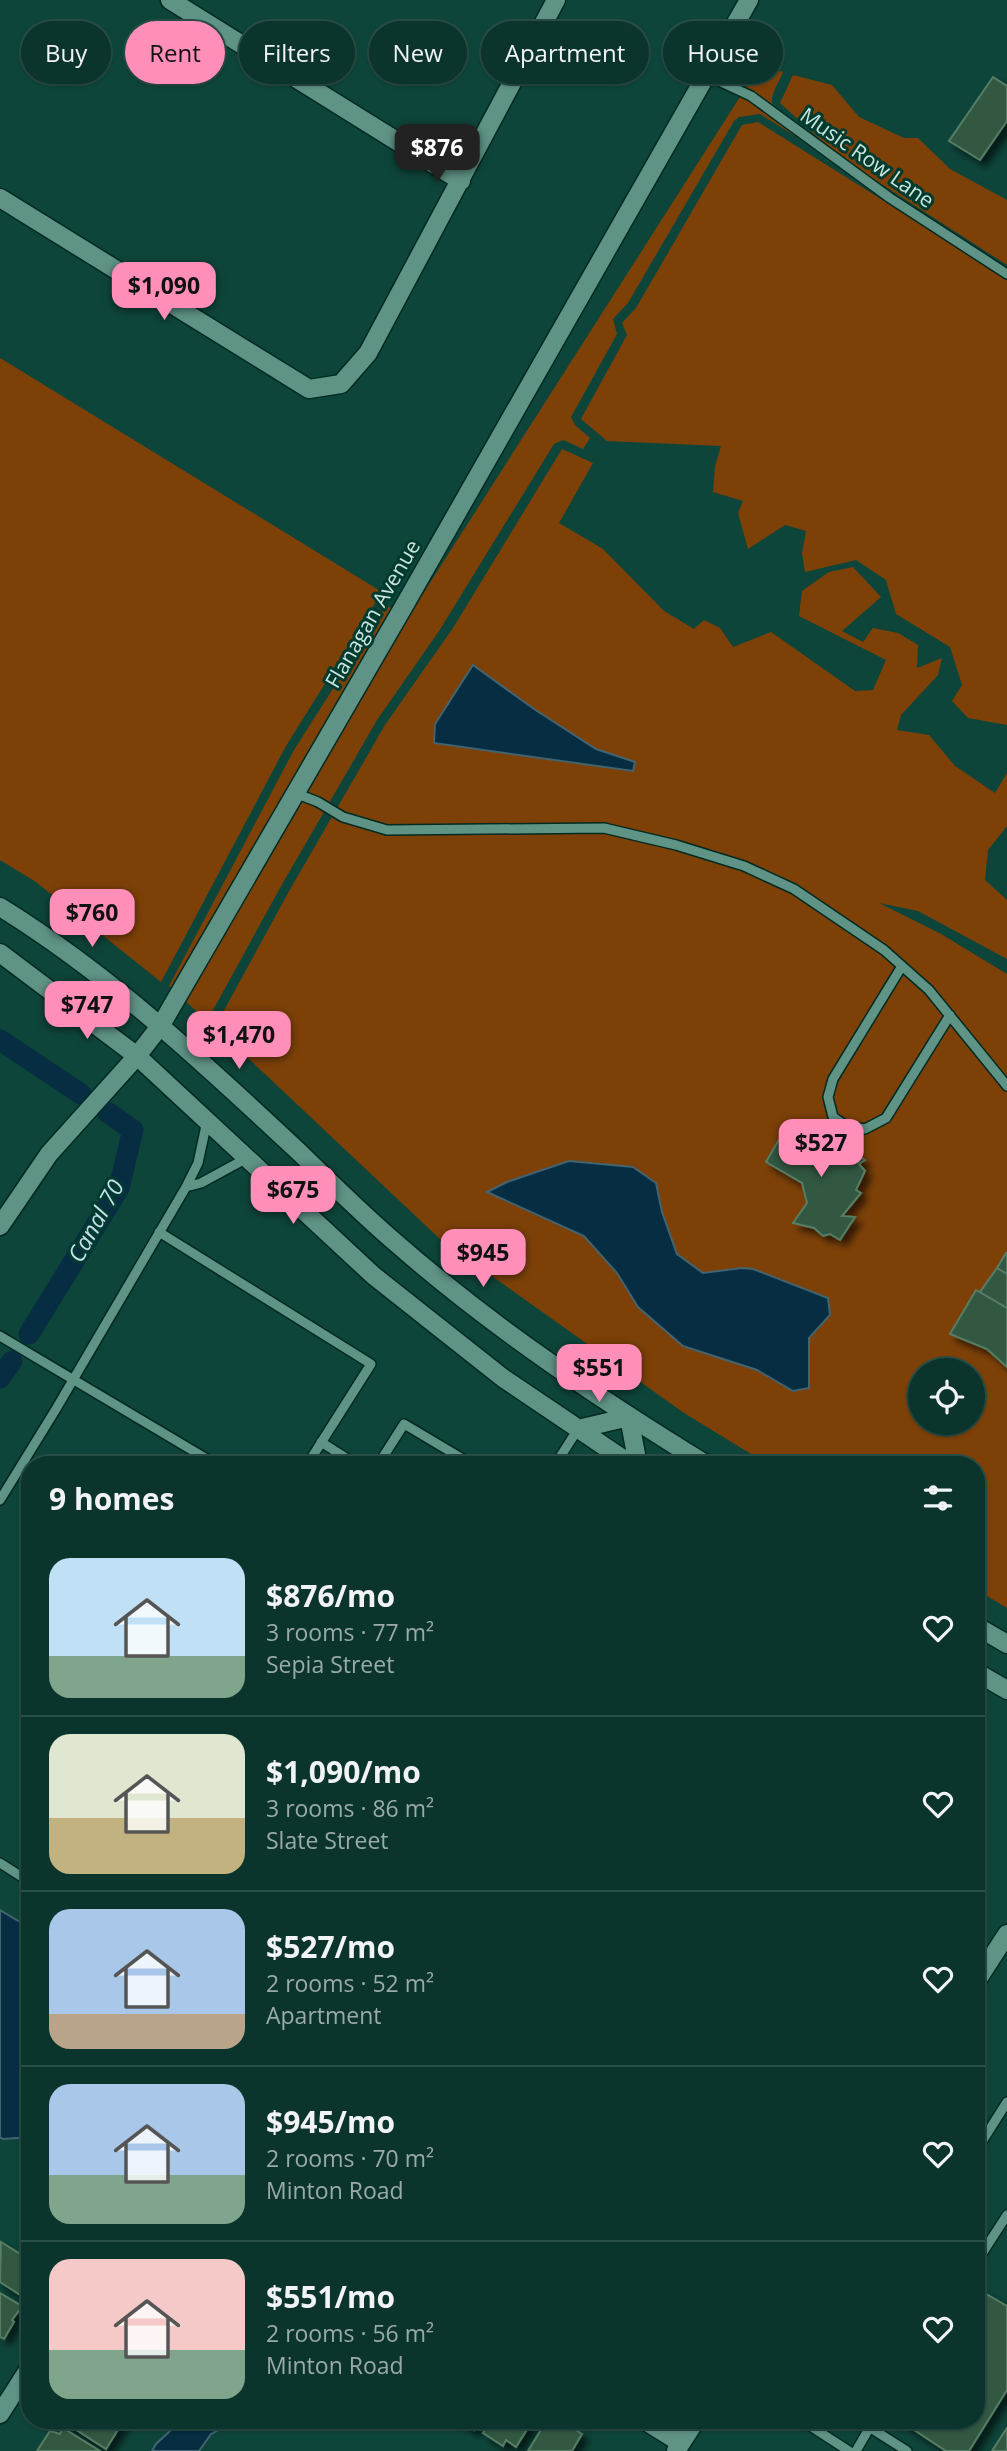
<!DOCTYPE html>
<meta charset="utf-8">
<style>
body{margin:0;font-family:"Open Sans",sans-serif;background:#183f38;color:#f1f3f6;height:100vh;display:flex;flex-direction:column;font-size:26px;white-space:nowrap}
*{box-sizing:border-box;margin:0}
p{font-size:23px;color:#99aaa9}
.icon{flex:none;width:38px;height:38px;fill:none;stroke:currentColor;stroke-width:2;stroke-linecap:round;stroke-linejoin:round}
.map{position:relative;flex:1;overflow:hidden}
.details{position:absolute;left:21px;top:1456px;width:964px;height:973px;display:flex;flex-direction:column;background:#0a342c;border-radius:28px;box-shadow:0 2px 5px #0004,0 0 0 2px #2a4f48}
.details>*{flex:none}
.hud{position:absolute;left:21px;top:21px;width:966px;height:63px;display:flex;gap:14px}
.tools{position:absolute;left:908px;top:1358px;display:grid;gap:14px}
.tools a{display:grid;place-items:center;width:77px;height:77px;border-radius:50%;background:#0a342c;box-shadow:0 2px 5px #0004,0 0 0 2px #2a4f48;font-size:35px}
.price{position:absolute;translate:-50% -60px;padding:0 16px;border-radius:14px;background:#ff8eb9;color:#111;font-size:23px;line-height:46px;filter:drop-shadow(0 2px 4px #0008)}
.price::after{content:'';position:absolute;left:50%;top:42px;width:21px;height:16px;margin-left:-10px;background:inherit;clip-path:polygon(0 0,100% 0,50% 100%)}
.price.current{background:#222;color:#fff}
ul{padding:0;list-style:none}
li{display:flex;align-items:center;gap:21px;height:175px;padding:0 28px}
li+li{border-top:2px solid #2a4f48}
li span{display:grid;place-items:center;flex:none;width:196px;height:140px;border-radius:21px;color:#555}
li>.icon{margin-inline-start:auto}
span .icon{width:84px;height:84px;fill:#fffc;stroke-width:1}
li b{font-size:30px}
h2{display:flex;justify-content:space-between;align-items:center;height:84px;padding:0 28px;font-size:30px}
.pill{padding:0 24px;border-radius:32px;background:#0a342c;box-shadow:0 2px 5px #0004,0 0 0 2px #2a4f48;font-size:24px;line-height:63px}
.pill.current{background:#ff8eb9;color:#111}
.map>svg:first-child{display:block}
.green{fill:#7d4108;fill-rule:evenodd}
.water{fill:#062d41;stroke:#416470;stroke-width:2}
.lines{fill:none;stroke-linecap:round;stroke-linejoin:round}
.canal{stroke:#062d41;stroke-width:21}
.building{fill:#325942;stroke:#567d65;stroke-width:2;filter:url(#shadow)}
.lane-casing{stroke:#002a22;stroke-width:12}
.street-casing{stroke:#002a22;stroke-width:21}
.secondary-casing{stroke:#002a22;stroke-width:21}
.lane{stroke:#5f9385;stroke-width:9}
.street{stroke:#5f9385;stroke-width:18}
.secondary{stroke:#5f9385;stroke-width:18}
.labels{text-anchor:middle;stroke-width:6;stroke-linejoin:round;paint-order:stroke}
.street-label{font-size:21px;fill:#cbe5dd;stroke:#003b30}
.water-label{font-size:23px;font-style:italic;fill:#c7dfef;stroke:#003b30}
</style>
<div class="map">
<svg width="1007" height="2451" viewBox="0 0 1007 2451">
<defs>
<filter id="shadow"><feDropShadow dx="6" dy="6" stdDeviation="3.5" flood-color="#0009"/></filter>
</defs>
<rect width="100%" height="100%" fill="#0e453a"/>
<!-- green -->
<path class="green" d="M761 64 783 72C779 83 767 98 774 109L821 152 760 114 739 117 734 121 628 303 613 319 617 334 571 417 575 425 590 438 583 449 563 440 554 444 439 631 377 720 280 888 207 1021 169 986 294 750 386 605 402 614 412 611Z
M793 75 832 85 859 117 904 138H918L950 169 1007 200V265L841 158 780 103Z
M758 122 1007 278V725L968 718 952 701 962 685 950 647 896 614 886 580 856 560 805 572 802 553 806 531 785 525 748 549 738 513 743 501 713 492 715 466 721 446 607 441 581 419 627 335 622 323 636 308 742 125Z
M0 358 382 592 286 746 161 982 36 882 0 860Z
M562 449 593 463 559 523 603 549 664 611 694 629 704 620 720 628 733 647 771 632 855 691 873 690 886 660 799 616 802 591 829 572 853 567 881 597 842 631 863 642 873 628 898 633 918 645 917 668 942 658 938 675 901 715 897 730 929 735 955 766 995 793 1007 773V826L988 850 985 880 1007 900V959L918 911 879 903 941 934 1007 974V1608L977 1590 976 1465H769L684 1413 440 1239 215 1027 288 893 385 725 453 628ZM920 1370H973V1423H920Z"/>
<!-- water -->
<path class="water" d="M473 665 534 709 596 749 635 762 633 771 434 743 435 724Z
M569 1161 633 1167 656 1183 662 1212 677 1254 703 1273 742 1268 753 1269 828 1298 830 1315 809 1338V1388L793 1391 757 1370 683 1346 638 1307 617 1273 584 1236 487 1192 507 1182Z
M0 1910 30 1928V2137L3 2139 0 2137Z
M182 2420H237L211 2434 199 2451H152L156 2444Z"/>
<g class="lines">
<!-- canal -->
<path class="canal" d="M0 1040 81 1094
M29 1334 119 1188 133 1130 107 1112
M0 1378 12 1361"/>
</g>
<!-- building -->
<path class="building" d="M993 77 1007 86V121L980 160 949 141Z
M808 1125 820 1130 819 1136 833 1141 865 1160 859 1164 865 1171 856 1190 861 1193 842 1216 855 1217 840 1240 830 1234 823 1236 814 1228 793 1223 807 1203 802 1183 766 1162 784 1131 791 1135H801Z
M1006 1253H1007V1274L997 1268Z
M997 1268 1007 1274V1308L980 1292Z
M976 1290 1007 1308V1367L987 1349 950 1334Z
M1 2242 30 2260 28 2300 0 2282Z
M976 2288 1007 2306V2390L969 2451H946L899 2420H976Z
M0 2293 20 2305 21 2308 12 2320 14 2322 4 2339 0 2337Z
M61 2420H124L106 2449Z
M458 2420H480L474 2430Z
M491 2420H533L516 2447 506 2440 503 2446 483 2433Z
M547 2420H568L570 2422 568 2425 582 2434 572 2451H528Z
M63 2428 100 2451H37L50 2431 60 2434Z
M1007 2428V2451H992L1001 2437Z"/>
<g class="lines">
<defs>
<path id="lane" d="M706 75 751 96 890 198 1007 274
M295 793 318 802 343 817 387 830 604 828 676 845 744 866 794 889 884 950 929 990 1007 1086
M902 966 833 1079 828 1097 833 1117 846 1126 865 1129 886 1118 950 1015
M186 1187 201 1183 247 1158
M159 1232 371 1364 307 1465
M0 1336 217 1465
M321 1442 357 1465
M378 1465 404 1424 473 1465
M555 1465 578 1429
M0 1500 56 1409 186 1187 198 1163 207 1121
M0 1863 30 1882
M976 2151 1007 2102
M976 2263 1007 2215
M801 2420 849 2451
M858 2420 907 2451
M856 2451 874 2420"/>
<path id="street" d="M170 0 461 181
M0 198 309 389 341 384 368 353 556 0
M0 1226 49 1154 137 1056 161 1025 404 606 749 0
M0 2414 30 2367
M644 2420 681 2443"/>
<path id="secondary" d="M0 907C110 975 205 1064 299 1152 331 1183 362 1214 396 1243 492 1327 598 1398 707 1465
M0 953 137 1056 374 1276 503 1378 632 1465
M629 1417 638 1465
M578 1429 629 1417
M976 1626 1007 1644
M976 1672 1007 1690
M976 1982 1007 1934
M676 2451 696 2420"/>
</defs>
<!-- lane casing -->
<use href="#lane" class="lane-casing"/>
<!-- street casing -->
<use href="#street" class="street-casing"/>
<!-- secondary casing -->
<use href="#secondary" class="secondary-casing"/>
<!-- lane -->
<use href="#lane" class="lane"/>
<!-- street -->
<use href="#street" class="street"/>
<!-- secondary -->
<use href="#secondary" class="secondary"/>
</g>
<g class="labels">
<!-- street labels -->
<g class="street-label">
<text transform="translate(867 158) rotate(35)" y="7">Music Row Lane</text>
<text transform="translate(373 614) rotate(-60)" y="7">Flanagan Avenue</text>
</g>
<!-- water labels -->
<g class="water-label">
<text transform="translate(96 1221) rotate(-61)" y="8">Canal 70</text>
</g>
</g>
</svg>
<div class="tools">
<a><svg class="icon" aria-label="locate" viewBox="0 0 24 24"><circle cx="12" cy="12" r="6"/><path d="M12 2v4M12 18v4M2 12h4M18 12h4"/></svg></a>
</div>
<b class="price current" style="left:437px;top:184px">$876</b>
<b class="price" style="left:164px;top:322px">$1,090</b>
<b class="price" style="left:92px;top:949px">$760</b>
<b class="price" style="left:87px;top:1041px">$747</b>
<b class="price" style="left:239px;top:1071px">$1,470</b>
<b class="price" style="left:821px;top:1179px">$527</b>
<b class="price" style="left:293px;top:1226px">$675</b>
<b class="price" style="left:483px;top:1289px">$945</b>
<b class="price" style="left:599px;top:1404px">$551</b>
<div class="hud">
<a class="pill">Buy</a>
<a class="pill current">Rent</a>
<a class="pill">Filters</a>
<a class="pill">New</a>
<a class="pill">Apartment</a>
<a class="pill">House</a>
</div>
<section class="details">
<h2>9 homes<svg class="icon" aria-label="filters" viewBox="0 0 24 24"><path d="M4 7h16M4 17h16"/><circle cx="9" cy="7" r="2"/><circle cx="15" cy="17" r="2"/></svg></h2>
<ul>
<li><span style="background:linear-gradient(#bfe0f5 70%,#7fa58c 0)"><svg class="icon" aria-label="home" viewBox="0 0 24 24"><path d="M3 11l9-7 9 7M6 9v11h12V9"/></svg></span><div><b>$876/mo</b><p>3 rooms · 77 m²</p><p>Sepia Street</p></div><svg class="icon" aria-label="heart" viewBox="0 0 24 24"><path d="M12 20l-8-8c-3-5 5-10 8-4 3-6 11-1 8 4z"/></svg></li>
<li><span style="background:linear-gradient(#dfe7d0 60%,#c2b280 0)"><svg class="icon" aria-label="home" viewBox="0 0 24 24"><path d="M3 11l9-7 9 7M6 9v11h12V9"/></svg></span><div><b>$1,090/mo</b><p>3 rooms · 86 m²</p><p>Slate Street</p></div><svg class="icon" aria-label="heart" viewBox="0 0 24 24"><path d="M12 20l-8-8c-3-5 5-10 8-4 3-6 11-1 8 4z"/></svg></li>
<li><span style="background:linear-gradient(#a9c7e8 75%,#b9a48a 0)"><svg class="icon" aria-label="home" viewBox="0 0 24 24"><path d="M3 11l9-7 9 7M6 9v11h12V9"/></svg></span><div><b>$527/mo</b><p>2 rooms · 52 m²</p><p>Apartment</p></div><svg class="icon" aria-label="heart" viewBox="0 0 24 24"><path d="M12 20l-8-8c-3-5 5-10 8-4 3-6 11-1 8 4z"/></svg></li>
<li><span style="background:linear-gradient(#a9c7e8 65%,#7fa58c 0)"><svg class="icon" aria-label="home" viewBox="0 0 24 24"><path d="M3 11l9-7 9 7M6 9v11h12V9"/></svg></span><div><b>$945/mo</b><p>2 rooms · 70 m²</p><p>Minton Road</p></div><svg class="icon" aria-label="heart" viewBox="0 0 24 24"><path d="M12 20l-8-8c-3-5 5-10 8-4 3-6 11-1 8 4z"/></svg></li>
<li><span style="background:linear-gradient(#f6c9c9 65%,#7fa58c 0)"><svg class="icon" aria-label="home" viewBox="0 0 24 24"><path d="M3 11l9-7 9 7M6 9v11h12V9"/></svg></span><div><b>$551/mo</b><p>2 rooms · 56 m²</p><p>Minton Road</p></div><svg class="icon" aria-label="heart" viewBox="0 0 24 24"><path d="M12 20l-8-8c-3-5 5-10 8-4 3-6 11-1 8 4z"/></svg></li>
</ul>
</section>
</div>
